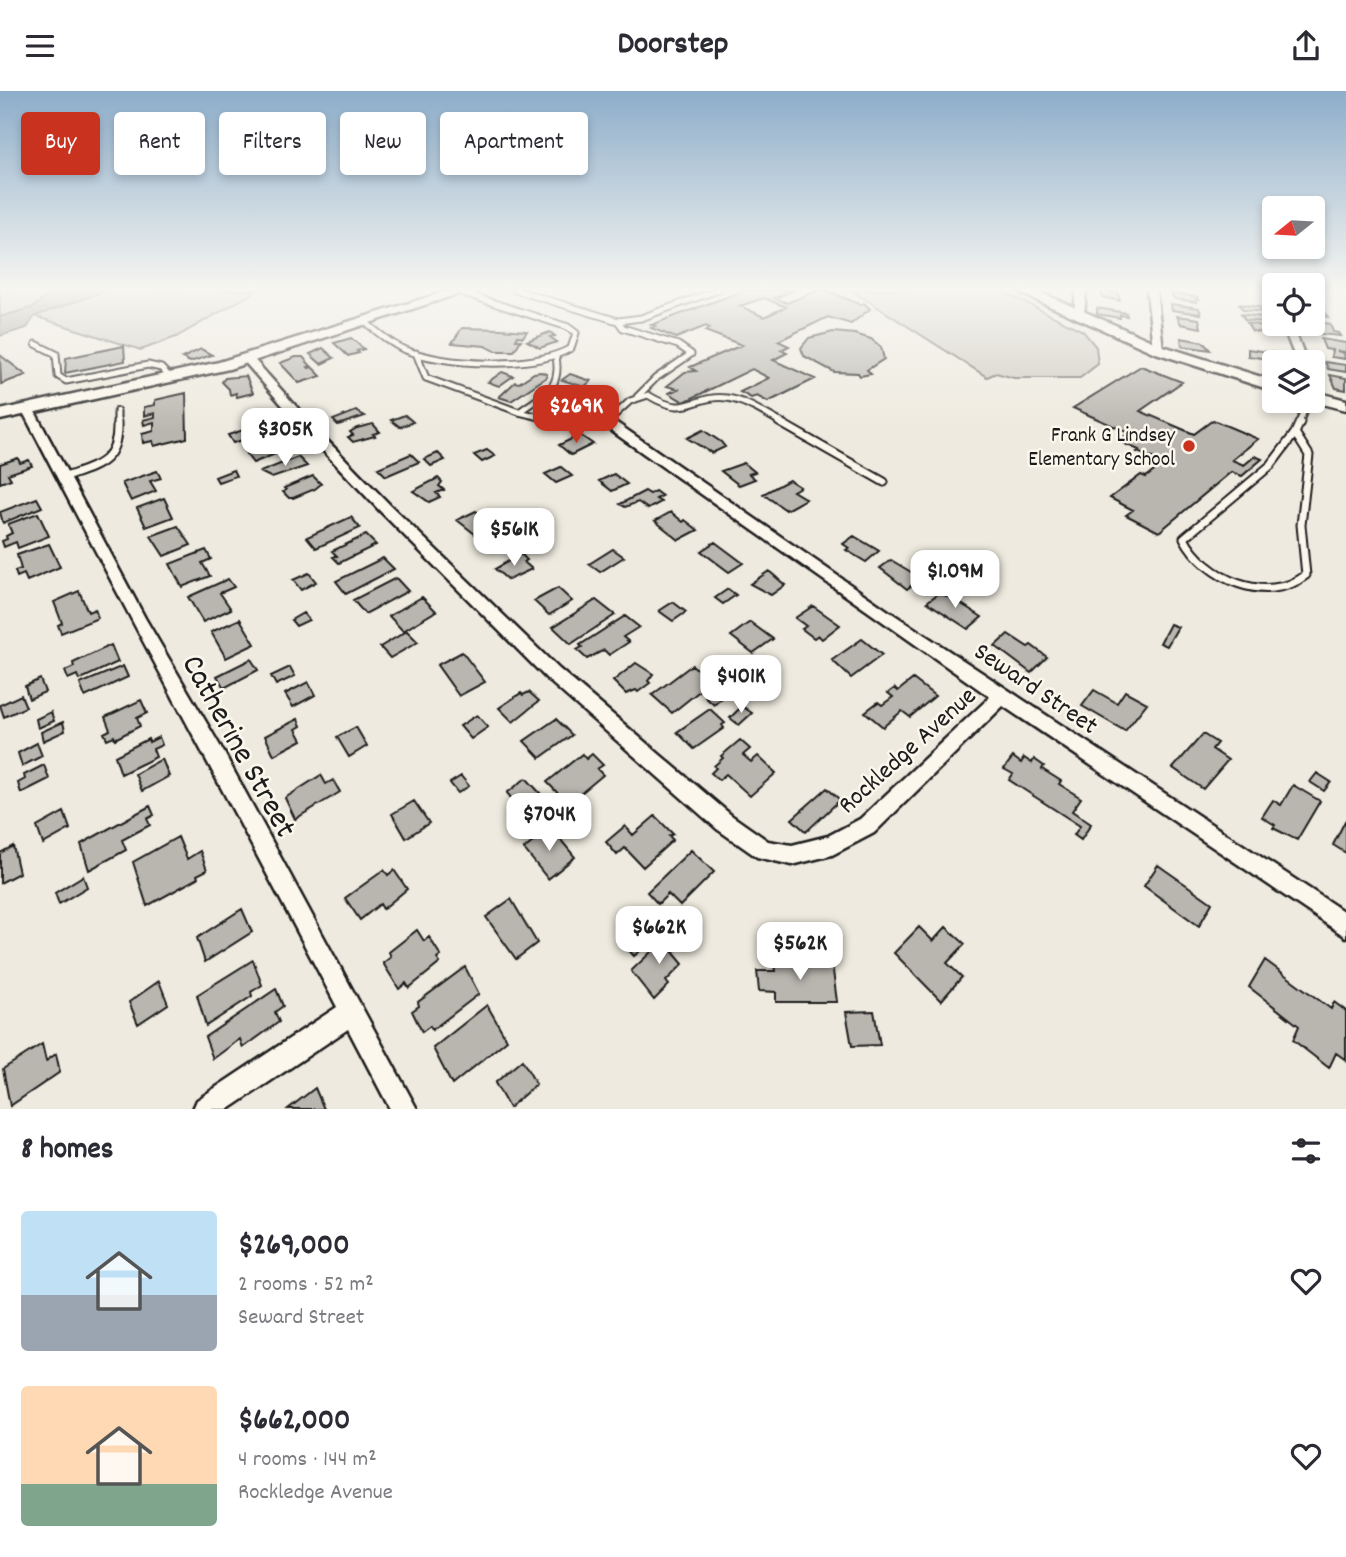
<!DOCTYPE html>
<meta charset="utf-8">
<style>
body{margin:0;font-family:Dekko,sans-serif;background:#f2f2f3;color:#2b2b33;height:100vh;display:flex;flex-direction:column;font-size:26px;white-space:nowrap}
*{box-sizing:border-box;margin:0}
p{font-size:23px;color:#7c7c81}
.icon{flex:none;width:38px;height:38px;fill:none;stroke:currentColor;stroke-width:2;stroke-linecap:round;stroke-linejoin:round}
.map{position:relative;height:1018px;overflow:hidden}
.drawer{display:flex;flex-direction:column;background:#fff;flex:1}
.drawer>*{flex:none}
.guide{position:absolute;left:21px;top:21px;width:700px;height:63px;display:flex;gap:14px}
.needle{width:46px;rotate:252deg}
.tools{position:absolute;left:1262px;top:105px;display:grid;gap:14px}
.tools a{display:grid;place-items:center;width:63px;height:63px;border-radius:7px;background:#fff;box-shadow:0 4px 10px #0003;font-size:35px}
.price{position:absolute;translate:-50% -60px;padding:0 16px;border-radius:14px;background:#fff;color:#222;font-size:23px;line-height:46px;filter:drop-shadow(0 2px 4px #0008)}
.price::after{content:'';position:absolute;left:50%;top:42px;width:21px;height:16px;margin-left:-10px;background:inherit;clip-path:polygon(0 0,100% 0,50% 100%)}
.price.current{background:#c8321e;color:#fff}
ul{padding:0;list-style:none}
li{display:flex;align-items:center;gap:21px;height:175px;padding:0 21px}
li span{display:grid;place-items:center;flex:none;width:196px;height:140px;border-radius:7px;color:#555}
li>.icon{margin-inline-start:auto}
span .icon{width:84px;height:84px;fill:#fffc;stroke-width:1}
li b{font-size:30px}
h2{display:flex;justify-content:space-between;align-items:center;height:84px;padding:0 21px;font-size:30px}
.pill{padding:0 24px;border-radius:7px;background:#fff;box-shadow:0 4px 10px #0003;font-size:24px;line-height:63px}
.pill.current{background:#c8321e;color:#fff}
header{display:flex;justify-content:space-between;align-items:center;height:91px;padding:0 21px;background:#fff;font-size:32px;font-weight:700}
.map>svg:first-child{display:block}
.green{fill:#ceccc2;stroke:#75746f;stroke-width:2}
.water{fill:#a6a39d;stroke:#6f6d69;stroke-width:2}
.building{fill:#b9b6af;stroke:#1c1c1c;stroke-width:2;fill-rule:evenodd}
.lines{fill:none;stroke-linecap:round;stroke-linejoin:round}
.lane-far1-casing{stroke:#1c1c1c;stroke-width:9}
.lane-casing{stroke:#1c1c1c;stroke-width:11}
.street-casing{stroke:#1c1c1c;stroke-width:5}
.secondary-casing{stroke:#1c1c1c;stroke-width:5}
.lane-far1{stroke:#fbf7ec;stroke-width:5}
.lane{stroke:#fbf7ec;stroke-width:7}
.street{fill:#fbf7ec;fill-rule:evenodd}
.secondary{fill:#fbf7ec;fill-rule:evenodd}
.poi-dot{fill:#c8321e;stroke:#fbf7ec;stroke-width:2.5}
.labels{text-anchor:middle;stroke-width:5;stroke-linejoin:round;paint-order:stroke}
.far-poi-label{font-size:21px;fill:#1c1c1c;stroke:#fbf7ec;text-anchor:end}
.street-label{font-size:26px;fill:#1c1c1c;stroke:#fbf7ec}
.near-street-label{font-size:32px;fill:#1c1c1c;stroke:#fbf7ec}
</style>
<header><svg class="icon" aria-label="menu" viewBox="0 0 24 24"><path d="M4 6h16M4 12h16M4 18h16"/></svg>Doorstep<svg class="icon" aria-label="share" viewBox="0 0 24 24"><path d="M12 15V3M7 8l5-5 5 5M5 13v7h14v-7"/></svg></header>
<div class="map">
<svg width="1346" height="1018" viewBox="0 0 1346 1018">
<rect width="100%" height="100%" fill="#eeeadf"/>
<filter id="ink" filterUnits="userSpaceOnUse"><feTurbulence type="fractalNoise" baseFrequency=".0143" numOctaves="2"/><feDisplacementMap in="SourceGraphic" scale="14" xChannelSelector="R" yChannelSelector="G"/><feConvolveMatrix kernelMatrix="1 2 1 2 8 2 1 2 1" color-interpolation-filters="sRGB"/></filter>
<g filter="url(#ink)">
<!-- green -->
<path class="green" d="M0 199H53L34 216 0 226Z
M108 199H258L176 246 141 259 34 225Z
M851 199H1000L1083 240 1096 256 1098 273 1080 287H1014L996 282 987 286Z"/>
<!-- water -->
<path class="water" d="M53 199H108L35 225 27 237 0 245V226L34 216Z"/>
<!-- building -->
<path class="building" d="M745 199H795L775 207 787 212 819 199 828 200 861 214 864 212 870 218 851 233 828 226 778 250 789 255 781 259 787 262 773 269 815 288 768 311 757 305 751 307 740 301 769 287 752 278 684 311 669 302 678 298 667 295 685 281 696 280 690 276 742 254 705 240 710 237 706 235 676 247 651 237 655 235 651 234ZM764 207 786 216 764 226 740 215Z
M1102 200 1118 202 1120 210 1102 206Z
M1170 202 1198 206 1199 208H1196L1197 211 1175 208Z
M1171 213 1199 217 1201 223 1172 219Z
M1239 213 1264 217 1266 221 1243 219Z
M1312 216 1323 217 1328 226 1312 224Z
M1097 217 1126 222 1127 225 1120 224V227L1097 223Z
M1241 223 1268 227 1270 232 1245 229Z
M1177 225 1199 228 1201 237 1181 233Z
M1313 230 1330 233 1333 241 1338 242 1340 245 1312 242 1311 237 1315 238Z
M1247 232 1273 237 1275 243 1252 240Z
M462 237 501 238 527 240 523 246 518 245 516 249H521L514 260H495L485 255 452 252Z
M550 241 555 245 550 246 557 251 540 257 527 250Z
M833 241 855 243 871 248 881 256 884 268 867 279 871 283 860 285 858 282 834 281 804 265 801 257 809 247Z
M351 247 364 258 357 260 359 262 348 265 334 252Z
M1181 247 1203 251 1210 259 1182 255Z
M1321 248 1346 252V261L1337 260 1344 262 1345 268 1331 266 1332 259 1325 258Z
M124 255 125 270 65 282 66 267Z
M323 257 334 267 321 273 310 263Z
M201 258 212 264 190 271 182 267Z
M1248 258 1282 263 1286 271 1248 265Z
M0 264 26 284 1 293Z
M296 266H303L311 275 308 276 309 277 312 276 321 285 299 292 280 272Z
M1325 271 1346 274V281L1328 278Z
M1141 275 1182 291 1140 320 1194 343 1213 329 1258 348 1232 369 1244 374 1255 365 1262 368 1242 385 1231 381 1159 441 1126 424 1133 419 1110 407 1141 384 1146 386 1165 372 1137 361 1139 359 1118 350 1129 342 1073 317Z
M502 281 513 285 499 295 488 291Z
M541 281 547 283V286L511 310 499 306 515 291 519 292 534 282Z
M570 283 591 290 584 296 562 289Z
M1330 284 1346 287V299L1336 297Z
M246 285 253 302 237 306 236 302 230 304 229 298 222 291 225 287Z
M186 302 187 347 154 355 153 350 143 352 142 343 154 340V331L144 334 143 329 155 326V322L144 325V316L155 314V309Z
M356 320 365 325 338 334 333 329Z
M405 324 413 331 400 336 391 329Z
M271 330 277 338 271 339 273 342 252 349 251 346 233 352 228 344Z
M373 333 380 341 373 343 375 345 353 351 348 346 353 344 350 341 357 337Z
M703 339 721 351 725 356 712 362 687 347Z
M580 344 593 353 571 364 559 354Z
M278 347 286 356 281 358 283 360 253 372 246 363 245 358Z
M487 359 495 365 482 371 474 364Z
M438 362 445 369 431 375 424 368Z
M411 363 419 371 386 385 378 377Z
M298 366 307 375 272 387 260 381Z
M18 367 20 372 29 369 32 375 8 383 11 388 0 392V373Z
M744 372 755 381 749 383 755 388 739 394 721 380Z
M561 376 572 385 556 392 545 383Z
M233 379 236 385 218 391 215 386Z
M157 380 161 387 150 390 156 400 131 410 122 392Z
M614 383 627 393 612 400 599 390Z
M313 385 321 393 315 398 293 407H289L283 401 286 399 284 397Z
M438 387 442 391 439 395 444 399 436 402 440 406 429 411 413 400Z
M789 389 800 396 793 400 806 408 786 419 763 403Z
M645 400 650 403 655 400 662 405 656 408 661 411 648 418 638 411 625 416 620 413Z
M37 407 42 416 3 432 0 421Z
M164 407 173 426 146 436 137 417Z
M476 420 505 445 489 454 457 429Z
M671 421 683 431 685 429 698 439 679 449 655 430Z
M38 422 49 445 18 457 16 451 4 456 2 450 7 448 6 445 12 442 8 433Z
M351 426 360 437 316 457 307 446Z
M178 435 191 454 164 465 151 445Z
M366 444 376 454 339 472 333 466 337 465 332 460Z
M854 445 879 460 866 471 846 459 849 457 843 453Z
M715 451 743 472 729 481 701 460Z
M49 453 60 476 27 490 24 483 17 486 15 480 21 478 17 464Z
M613 458 624 466 600 481 589 473Z
M206 459 211 468 202 472 210 485 182 496 170 473Z
M521 463 527 469 524 471 532 478 508 489 495 478Z
M383 467 394 478 346 503 336 490Z
M891 469 921 487 907 498 880 477Z
M769 480 785 494 771 504 750 493Z
M309 482 316 491 301 499 293 489Z
M396 487 408 500 365 523 353 509Z
M228 488 234 496 220 502 231 518 203 531 188 506Z
M558 497 572 510 549 524 534 510Z
M728 498 736 504 723 513 715 507Z
M79 500 88 521 95 518 98 527 61 542 58 534 62 532 54 511Z
M939 502 952 507 982 526 968 538 927 511Z
M422 506 436 520 403 540 389 525Z
M596 509 615 524 571 553 553 536Z
M673 511 686 521 673 530 659 520Z
M813 515 840 534 822 548 818 544 814 547 802 538 806 535 795 527Z
M303 522 309 529 296 535 291 529Z
M625 525 639 536 623 546 629 551 609 564 604 559 587 568 577 559 582 556 580 554Z
M240 528 255 553 226 567 211 541Z
M750 531 773 548 753 562 731 545Z
M1170 533 1178 536 1167 555 1160 552Z
M407 540 418 551 390 567 380 556Z
M1008 543 1028 556 1031 554 1047 566 1031 582 995 555Z
M862 548 882 564 851 587 832 569Z
M111 554 118 571 79 589 77 584 68 588 65 580 74 576 73 572Z
M462 561 485 591 459 605 437 574Z
M251 568 258 579 224 597 217 585Z
M636 572 653 583 648 590 650 592 638 601 636 599 626 603 613 590Z
M692 574 712 590 672 622 652 604Z
M123 575 128 586 85 606 80 593Z
M290 576 295 585 276 594 271 585Z
M40 588 45 601 29 608 25 595Z
M913 588 935 605 910 626 902 620 883 636 865 621 878 611 882 614 893 606 888 602 895 597 898 600Z
M308 591 315 604 293 616 285 603Z
M722 592 731 599 714 614 705 606Z
M1094 599 1117 612 1125 600 1147 612 1125 640 1082 615Z
M529 601 539 610 513 631 499 617 521 602 523 604Z
M21 604 26 616 4 626 0 614Z
M141 609 147 622 137 627 140 635 115 648 114 645 107 648 104 642 110 639 105 626Z
M742 615 752 622 739 634 730 627Z
M710 618 725 632 722 634 724 637 694 658 677 641Z
M51 621 54 630 38 637 36 628Z
M477 624 488 636 471 648 460 635Z
M298 628 301 635 296 638 302 649 274 664 265 645Z
M556 628 572 644 540 667 524 650Z
M63 631 65 640 43 650 41 641Z
M356 636 367 655 349 666 337 646Z
M1203 643 1217 652 1212 658 1228 669 1203 698 1173 677Z
M159 646 162 654 153 658 156 666 121 683 115 665 148 648 149 651Z
M740 649 750 658 743 664 751 671 758 665 776 682 750 705 726 683 719 689 711 682 716 677 714 675 723 667 721 665Z
M37 652 42 665 22 675 18 662Z
M582 663 586 668 592 663 603 674 597 678 603 684 568 713 547 691Z
M1013 666 1021 672 1024 667 1032 672 1034 668 1044 675 1042 678 1061 690 1059 693 1081 707 1072 720 1091 733 1081 749 1074 744 1080 735 1009 689 1013 683 1004 678Z
M162 668 169 685 142 700 135 683Z
M44 674 49 688 21 702 18 692 25 688 24 684Z
M1317 682 1331 691 1324 700 1310 691Z
M321 684 326 693 333 689 340 701 295 728 285 707Z
M461 685 469 695 458 702 450 692Z
M526 687 540 702 520 718 507 702Z
M1293 694 1320 710 1297 749 1273 737 1275 734 1262 726 1273 709 1281 714Z
M827 697 840 709 806 741 792 728Z
M414 710 429 732 406 747 392 723Z
M150 715 154 724 147 728 150 734 122 749 126 759 89 779 81 753Z
M64 721 70 738 43 753 37 736Z
M655 725 673 743 669 745 673 749 643 776 625 757 617 764 606 751 625 735 633 744Z
M1345 730 1346 731V762L1333 754Z
M551 737 575 766 548 788 524 758Z
M178 746 187 768 200 760 207 779 197 784 198 787 147 815 133 771Z
M13 755 19 782 0 792V762Z
M691 759 714 781 680 815 668 803 658 813 647 801Z
M1158 774 1212 812 1199 835 1144 795Z
M384 779 388 784 394 779 407 798 383 818 380 813 360 829 345 807Z
M83 785 87 796 59 813 55 802Z
M511 808 537 852 516 868 486 826Z
M242 818 252 841 205 871 197 847Z
M648 829 661 842 634 865 625 855 632 847 631 845Z
M919 836 933 850 946 836 965 853 947 872 962 886 941 910 894 862Z
M417 839 424 850 429 846 441 865 437 868 440 872 409 897 406 892 399 898 383 872 391 866 389 861Z
M673 840 683 852 673 861 683 873 666 890 669 894 654 909 631 880Z
M803 865H821L822 872H832L837 911H776V901L759 900 757 880H775L774 872 804 873Z
M253 869 262 894 251 901 252 905 206 935 197 904Z
M1265 869 1331 918 1334 911 1346 920V969L1336 962 1329 977 1293 949 1299 935 1249 896Z
M465 876 479 903 432 939 430 935 422 941 412 920 419 915 418 911Z
M159 890 168 913 138 933 129 911Z
M276 898 283 915 275 921 279 931 243 957 240 948 213 968 205 946Z
M487 914 507 949 452 994 433 957Z
M874 920 880 954 852 955 846 921Z
M42 953 46 970 56 963 60 981 10 1015 3 978Z
M522 969 536 993 509 1017 495 992Z
M315 997 324 1018H288Z"/>
<g class="lines">
<defs>
<path id="lane-far1" d="M515 199 618 230 641 227 718 199
M364 230C376 240 389 252 403 258 443 275 534 279 571 257L576 242 568 236 457 200
M618 230 623 237 678 254 691 263 656 287 637 306
M36 253 56 263 58 285 66 290 148 274 161 277 171 287
M416 262 426 287 519 321 557 330 596 328
M117 320V332
M519 321C543 303 562 299 556 266
M607 331 630 310 648 304C689 329 692 303 727 307 747 310 765 323 782 332
M1299 332 1308 310"/>
<path id="lane" d="M779 331 884 391
M1295 342 1309 364 1301 434 1306 484C1267 515 1205 488 1184 447L1271 374Z
M1295 342 1300 331
M63 387C96 375 119 372 117 331"/>
<path id="street" d="M1076 199H1086L1084 225 1079 228 1074 225Z
M1147 199H1156L1163 258 1158 261 1153 258Z
M1269 199H1274V204L1271 203Z
M1282 233H1292L1307 271H1297Z
M243 265H251L319 341 390 414 559 578 731 724 768 750 792 754 828 745 860 728 990 606 603 334 592 331V325L611 328 887 519 1346 822V846L1003 615 874 742 832 764 792 774 757 766 717 738 547 588 380 420 311 347 243 269Z
M28 315 34 319 145 527 223 660 417 1018H390L348 938 229 1018H193L197 1009 337 916C233 717 125 519 22 319Z"/>
<path id="secondary" d="M451 199H470L229 278 0 329V319L219 271Z
M1019 199H1035L1163 255 1274 290V300L1153 261 1020 202Z
M1312 300 1346 309V319L1311 310Z"/>
</defs>
<!-- lane-far1 casing -->
<use href="#lane-far1" class="lane-far1-casing"/>
<!-- lane casing -->
<use href="#lane" class="lane-casing"/>
<!-- street casing -->
<use href="#street" class="street-casing"/>
<!-- secondary casing -->
<use href="#secondary" class="secondary-casing"/>
<!-- lane-far1 -->
<use href="#lane-far1" class="lane-far1"/>
<!-- lane -->
<use href="#lane" class="lane"/>
<!-- street -->
<use href="#street" class="street"/>
<!-- secondary -->
<use href="#secondary" class="secondary"/>
</g>
</g>
<!-- sky -->
<linearGradient id="sky" x2="0" y2="1"><stop stop-color="#8dadca"/><stop offset="0.58" stop-color="#f7f6f1"/><stop offset="1" stop-color="#f7f6f1" stop-opacity="0"/></linearGradient>
<rect width="1346" height="341" fill="url(#sky)"/>
<!-- markers -->
<circle class="poi-dot" cx="1189" cy="355" r="7"/>
<g class="labels">
<!-- far-poi labels -->
<g class="far-poi-label">
<text x="1175" y="350">Frank G Lindsey<tspan x="1175" dy="24">Elementary School</tspan></text>
</g>
<!-- street labels -->
<g class="street-label">
<text transform="translate(1037 596) rotate(34)" y="9">Seward Street</text>
<text transform="translate(906 658) rotate(-42)" y="9">Rockledge Avenue</text>
</g>
<!-- near-street labels -->
<g class="near-street-label">
<text transform="translate(241 654) rotate(61)" y="11">Catherine Street</text>
</g>
</g>
</svg>
<div class="tools">
<a><svg class="needle" viewBox="-14 -14 28 28"><path d="M0-13l5 13h-10z" fill="#e53935"/><path d="M0 13l5-13h-10z" fill="#7c7c81"/></svg></a>
<a><svg class="icon" aria-label="locate" viewBox="0 0 24 24"><circle cx="12" cy="12" r="6"/><path d="M12 2v4M12 18v4M2 12h4M18 12h4"/></svg></a>
<a><svg class="icon" aria-label="layers" viewBox="0 0 24 24"><path d="M12 4l9 5-9 5-9-5zM3 14l9 5 9-5"/></svg></a>
</div>
<b class="price current" style="left:576px;top:354px">$269K</b>
<b class="price" style="left:285px;top:377px">$305K</b>
<b class="price" style="left:514px;top:477px">$561K</b>
<b class="price" style="left:955px;top:519px">$1.09M</b>
<b class="price" style="left:741px;top:624px">$401K</b>
<b class="price" style="left:549px;top:762px">$704K</b>
<b class="price" style="left:659px;top:875px">$662K</b>
<b class="price" style="left:800px;top:891px">$562K</b>
<div class="guide">
<a class="pill current">Buy</a>
<a class="pill">Rent</a>
<a class="pill">Filters</a>
<a class="pill">New</a>
<a class="pill">Apartment</a>
</div>
</div>
<section class="drawer">
<h2>8 homes<svg class="icon" aria-label="filters" viewBox="0 0 24 24"><path d="M4 7h16M4 17h16"/><circle cx="9" cy="7" r="2"/><circle cx="15" cy="17" r="2"/></svg></h2>
<ul>
<li><span style="background:linear-gradient(#bfe0f5 60%,#9aa5b1 0)"><svg class="icon" aria-label="home" viewBox="0 0 24 24"><path d="M3 11l9-7 9 7M6 9v11h12V9"/></svg></span><div><b>$269,000</b><p>2 rooms · 52 m²</p><p>Seward Street</p></div><svg class="icon" aria-label="heart" viewBox="0 0 24 24"><path d="M12 20l-8-8c-3-5 5-10 8-4 3-6 11-1 8 4z"/></svg></li>
<li><span style="background:linear-gradient(#ffd9b3 70%,#7fa58c 0)"><svg class="icon" aria-label="home" viewBox="0 0 24 24"><path d="M3 11l9-7 9 7M6 9v11h12V9"/></svg></span><div><b>$662,000</b><p>4 rooms · 144 m²</p><p>Rockledge Avenue</p></div><svg class="icon" aria-label="heart" viewBox="0 0 24 24"><path d="M12 20l-8-8c-3-5 5-10 8-4 3-6 11-1 8 4z"/></svg></li>
</ul>
</section>
